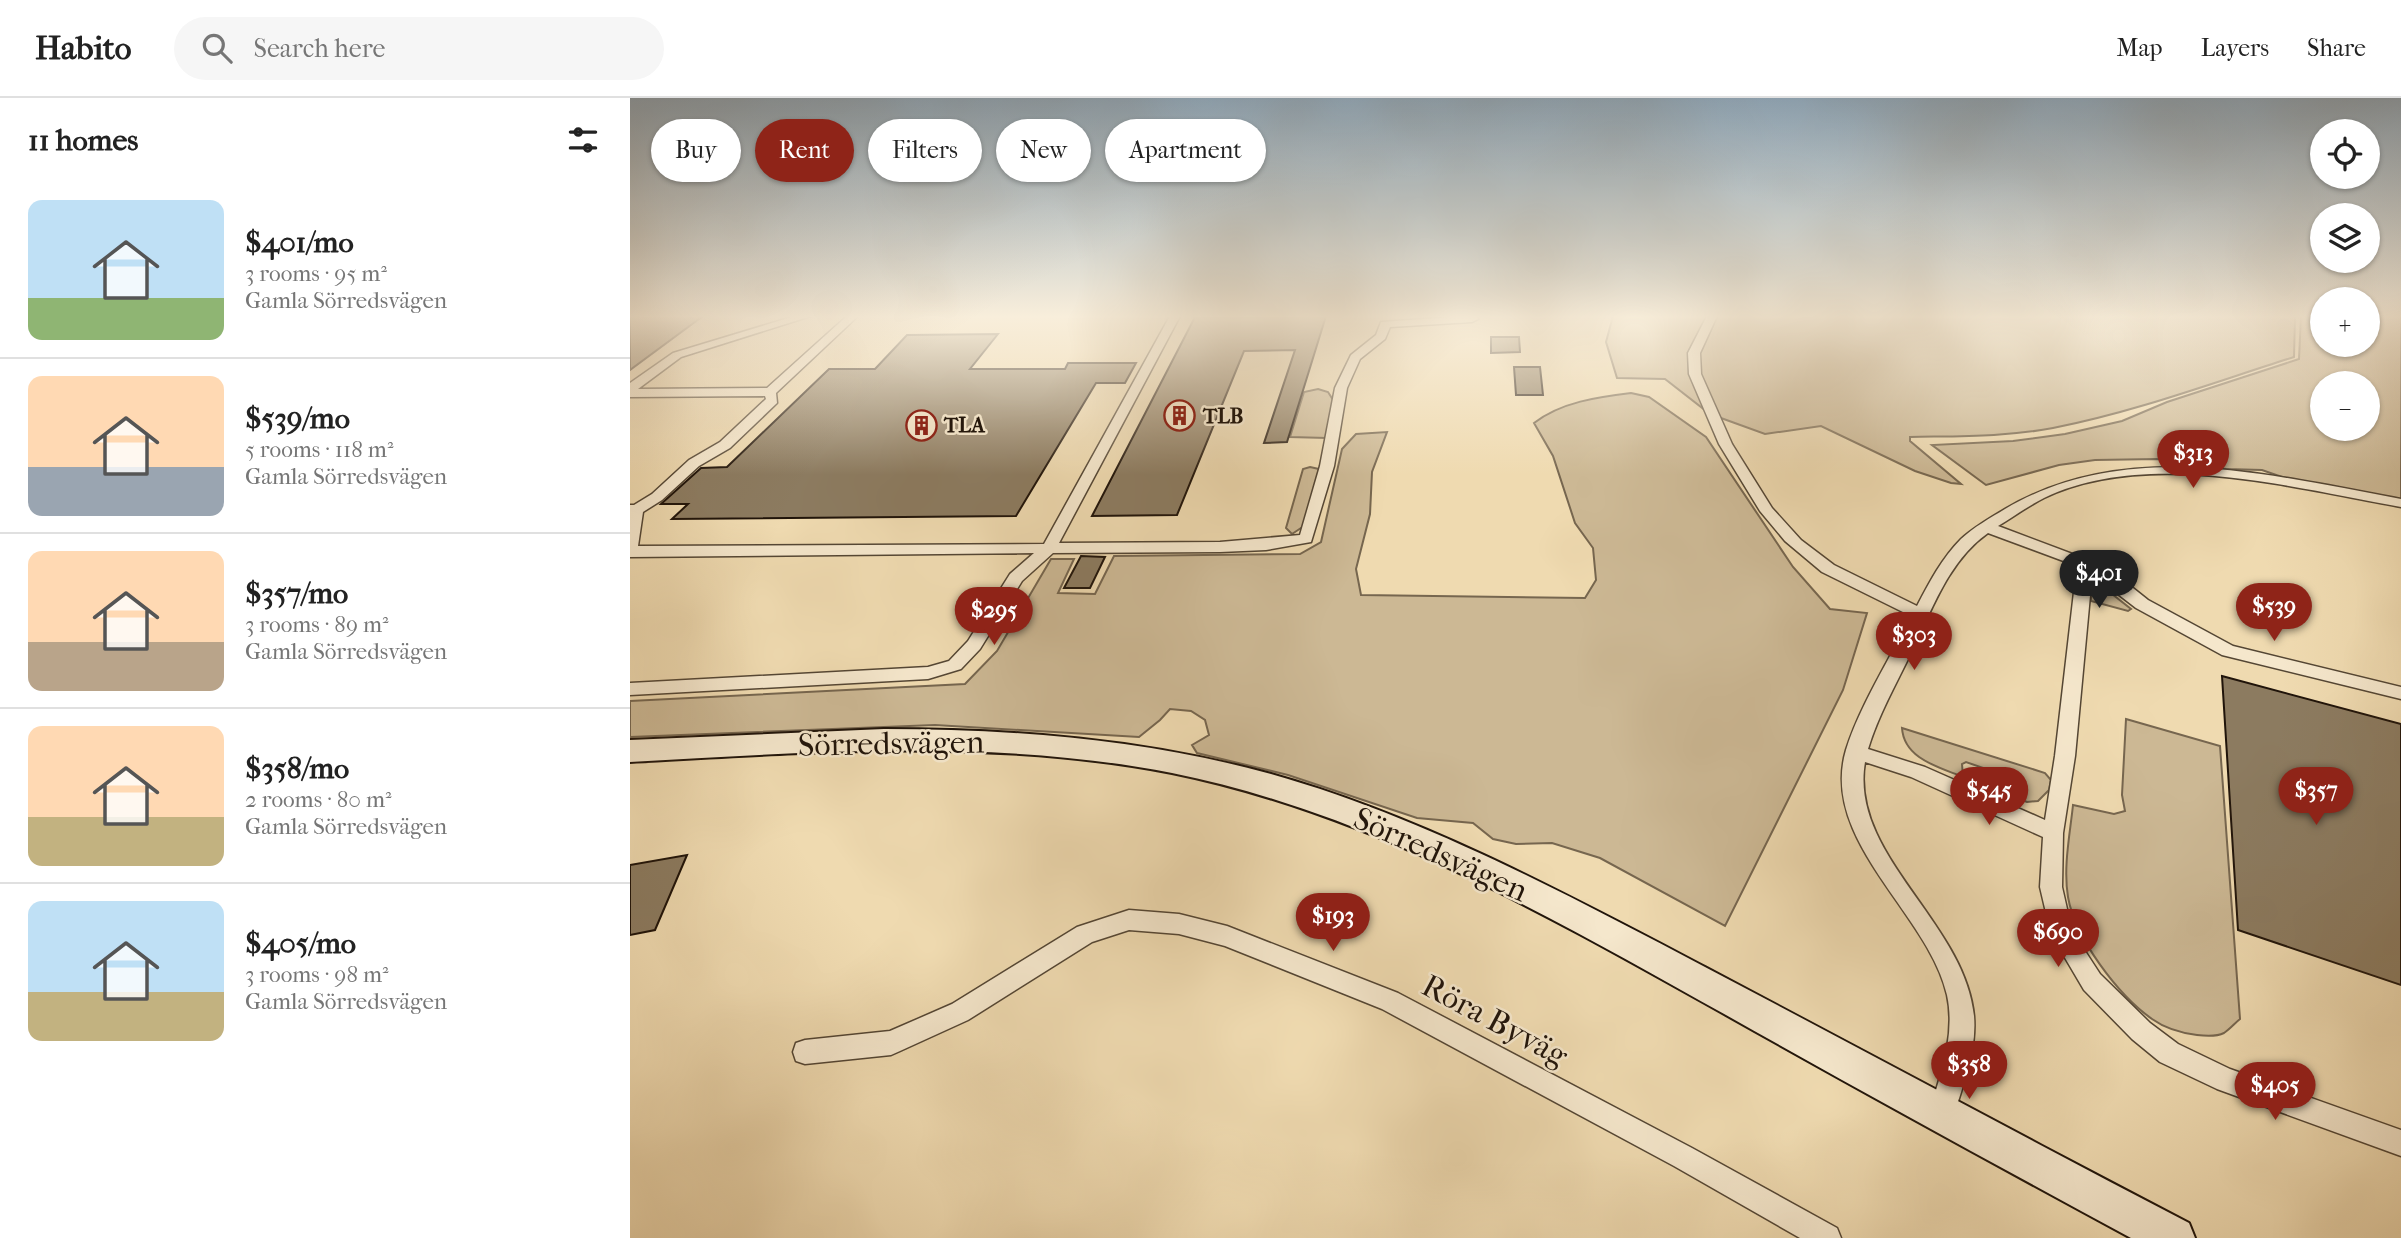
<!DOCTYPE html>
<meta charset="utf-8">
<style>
body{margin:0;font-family:"IM FELL French Canon",serif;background:#f6f6f6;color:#222;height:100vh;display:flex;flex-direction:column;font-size:26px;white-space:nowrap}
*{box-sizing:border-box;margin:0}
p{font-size:23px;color:#767676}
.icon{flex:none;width:38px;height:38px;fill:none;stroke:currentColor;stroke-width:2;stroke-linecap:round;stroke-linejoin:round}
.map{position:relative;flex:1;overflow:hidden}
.side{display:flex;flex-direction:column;background:#fff;width:630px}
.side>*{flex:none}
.top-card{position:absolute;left:21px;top:21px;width:665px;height:63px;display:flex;gap:14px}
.buttons{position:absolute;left:1680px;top:21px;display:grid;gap:14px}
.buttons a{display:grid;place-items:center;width:70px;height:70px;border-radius:50%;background:#fff;box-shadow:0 2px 5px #0004;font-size:35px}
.price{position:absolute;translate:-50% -60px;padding:0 16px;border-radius:24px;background:#8f2418;color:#fff;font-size:23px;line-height:46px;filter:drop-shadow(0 2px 4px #0008)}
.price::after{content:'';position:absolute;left:50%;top:42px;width:21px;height:16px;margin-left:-10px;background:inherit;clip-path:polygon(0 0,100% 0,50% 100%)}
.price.current{background:#222;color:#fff}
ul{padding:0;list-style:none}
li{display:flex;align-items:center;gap:21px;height:175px;padding:0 28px}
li+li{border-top:2px solid #e0e0e0}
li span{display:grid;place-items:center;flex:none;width:196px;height:140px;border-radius:14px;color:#555}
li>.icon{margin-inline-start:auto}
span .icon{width:84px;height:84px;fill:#fffc;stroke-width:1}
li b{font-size:30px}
h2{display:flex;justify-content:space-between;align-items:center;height:84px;padding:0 28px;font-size:30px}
.chip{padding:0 24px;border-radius:32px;background:#fff;box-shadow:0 2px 5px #0004;font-size:24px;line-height:63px}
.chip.current{background:#8f2418;color:#fff}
header{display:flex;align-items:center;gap:42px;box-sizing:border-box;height:98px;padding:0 35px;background:#fff;border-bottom:2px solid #e0e0e0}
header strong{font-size:33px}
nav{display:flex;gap:38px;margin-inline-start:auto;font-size:24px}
.search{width:490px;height:63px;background:#f6f6f6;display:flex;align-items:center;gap:18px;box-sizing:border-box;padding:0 24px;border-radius:38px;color:#767676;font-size:26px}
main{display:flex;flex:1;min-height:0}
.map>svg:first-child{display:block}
.green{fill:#ccb894;stroke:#76664f;stroke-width:2;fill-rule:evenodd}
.building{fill:#8c7b60;stroke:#20140a;stroke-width:2}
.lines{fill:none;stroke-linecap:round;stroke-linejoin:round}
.street-casing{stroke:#544634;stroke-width:3}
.secondary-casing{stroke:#20140a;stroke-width:4}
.street{fill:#f5e7cc;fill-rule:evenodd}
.secondary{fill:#f5e7cc;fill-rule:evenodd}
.labels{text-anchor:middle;stroke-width:5;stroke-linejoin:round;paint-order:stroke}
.far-poi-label{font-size:21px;font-weight:bold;fill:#20140a;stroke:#f5e7cc;text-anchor:start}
.near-street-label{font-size:32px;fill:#20140a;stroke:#f5e7cc}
</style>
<header>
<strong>Habito</strong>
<div class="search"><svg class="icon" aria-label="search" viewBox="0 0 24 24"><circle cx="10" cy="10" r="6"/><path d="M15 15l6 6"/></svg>Search here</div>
<nav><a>Map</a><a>Layers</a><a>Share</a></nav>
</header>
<main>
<section class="side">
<h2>11 homes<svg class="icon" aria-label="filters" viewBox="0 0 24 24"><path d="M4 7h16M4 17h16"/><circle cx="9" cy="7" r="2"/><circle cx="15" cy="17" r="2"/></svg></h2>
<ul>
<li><span style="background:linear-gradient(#bfe0f5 70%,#8fb573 0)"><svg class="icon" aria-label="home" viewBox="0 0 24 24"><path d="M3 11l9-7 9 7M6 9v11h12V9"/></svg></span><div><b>$401/mo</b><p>3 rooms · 95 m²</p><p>Gamla Sörredsvägen</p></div></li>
<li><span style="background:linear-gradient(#ffd9b3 65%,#9aa5b1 0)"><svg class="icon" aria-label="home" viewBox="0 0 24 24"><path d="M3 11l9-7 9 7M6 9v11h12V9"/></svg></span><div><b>$539/mo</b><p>5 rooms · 118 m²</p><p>Gamla Sörredsvägen</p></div></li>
<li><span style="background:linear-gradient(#ffd9b3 65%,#b9a48a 0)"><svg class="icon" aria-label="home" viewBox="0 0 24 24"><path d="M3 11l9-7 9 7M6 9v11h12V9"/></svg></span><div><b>$357/mo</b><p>3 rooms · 89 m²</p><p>Gamla Sörredsvägen</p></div></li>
<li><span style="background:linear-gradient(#ffd9b3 65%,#c2b280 0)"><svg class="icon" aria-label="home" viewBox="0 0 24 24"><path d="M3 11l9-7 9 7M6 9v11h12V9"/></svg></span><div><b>$358/mo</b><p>2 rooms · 80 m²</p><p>Gamla Sörredsvägen</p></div></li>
<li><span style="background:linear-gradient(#bfe0f5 65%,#c2b280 0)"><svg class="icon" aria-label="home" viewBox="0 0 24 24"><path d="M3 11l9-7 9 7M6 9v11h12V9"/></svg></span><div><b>$405/mo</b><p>3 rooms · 98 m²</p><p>Gamla Sörredsvägen</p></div></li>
</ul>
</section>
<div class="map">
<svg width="1771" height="1140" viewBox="0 0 1771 1140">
<rect width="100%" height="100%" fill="#efdab0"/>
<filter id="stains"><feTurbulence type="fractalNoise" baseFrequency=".00286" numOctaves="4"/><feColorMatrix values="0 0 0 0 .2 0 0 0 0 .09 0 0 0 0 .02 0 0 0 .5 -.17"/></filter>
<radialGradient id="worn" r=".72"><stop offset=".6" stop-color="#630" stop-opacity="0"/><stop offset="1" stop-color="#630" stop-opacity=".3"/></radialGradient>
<!-- green -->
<path class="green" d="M983 218H1665L1664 259C1585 284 1505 314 1423 330 1376 339 1328 338 1280 339V343L1331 386 1321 385 1285 373 1191 328 1135 336 1080 316 1035 281 987 280 976 244Z
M1671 218H1692V247H1738V218H1771V401L1652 379 1632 372 1596 371 1527 361 1465 362 1429 367 1356 387 1302 347 1383 343 1435 336 1492 323 1537 304 1669 261ZM1692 285H1738V331H1692Z
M688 291 698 294 705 305 697 340 660 339 674 294Z
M1001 295 1019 299 1076 339 1163 469 1200 511 1237 515 1213 592 1095 828 970 760 922 745 886 746 863 741 843 725 787 720 658 677 567 655 562 647 579 637 575 622 561 613 540 611 530 622 509 639 305 627 0 639V603L335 586 367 553 421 461H444L428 495 465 496 484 458 670 456 691 444 712 351 726 336 757 334 742 374 740 416 726 471 731 497 955 500 966 482 963 450 945 425 923 358 904 325C931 304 968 299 1001 295Z
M680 369 689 371 674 428 662 436 656 430 673 371Z
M1463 481 1501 511 1498 513 1461 503V482Z
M1496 621 1590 648 1610 921C1605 925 1600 931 1594 935 1586 939 1575 938 1567 937 1551 935 1536 931 1522 921 1488 897 1445 840 1438 799 1433 769 1440 736 1443 707L1484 716 1495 713 1492 697Z
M1272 630 1415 675 1421 682 1419 692 1408 703 1397 704 1360 690 1368 680 1362 673 1336 664 1332 666 1333 679C1309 669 1274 661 1272 630Z"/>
<!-- building -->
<path class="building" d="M0 218H73L0 272Z
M696 218 657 344 634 345 665 252 614 253 547 417 462 418 565 219Z
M368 236 340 271H435L438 265H506L495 285H466L386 418 42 421 58 406H31L71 370 97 369 199 271H245L277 237Z
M861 239H889L890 254 861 255Z
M884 269H910L913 297H886Z
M451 458 475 459 460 490H434Z
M1592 578 1771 626V887L1608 832Z
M57 757 25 832 0 837V767Z"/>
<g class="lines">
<defs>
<path id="street" d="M165 218H181L51 259 8 291 137 290 217 218H228L146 295 147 305 100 350 69 368 32 402 13 414 8 448 414 446 540 218H550L429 445 590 444 670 437 690 368 705 290 721 257 746 237 751 224 837 218H847L848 221 842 224 760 229 755 241 730 261 717 290 704 368 681 444 636 452 590 454 423 455 392 483 350 551 331 571 298 581 0 597V585L298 569 319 563 338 543 380 476 404 455 0 459V407H4L22 396 59 362 90 344 136 301 135 298 0 299V285L43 255Z
M1077 218H1087L1070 255 1071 276 1102 346 1142 410 1171 442 1204 467 1287 508C1299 485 1312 460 1331 441 1344 429 1360 420 1375 411 1497 339 1640 377 1771 401V409C1663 390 1518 350 1414 400 1398 408 1383 419 1368 428L1461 463 1484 475 1518 502 1603 548 1771 589V601L1592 557 1506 510 1462 476 1445 658 1433 735 1432 789 1442 833 1470 876 1520 925 1548 946 1600 971 1771 1032V1058L1587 991 1530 964 1502 941 1454 892 1421 836 1410 789 1413 739 1281 679 1235 664C1219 757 1335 824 1344 918 1347 952 1333 986 1324 1017L1320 1026 1311 1030 1302 1026 1298 1017C1310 979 1326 938 1317 897 1299 816 1189 743 1216 652 1230 607 1260 561 1281 518L1192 474 1155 443 1130 413 1089 346 1059 276 1058 255ZM1358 435 1447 468 1425 658 1415 722 1295 669 1238 651C1248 618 1265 588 1280 557 1301 514 1318 463 1358 435Z
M499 812 549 816 597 828 768 895 1062 1050 1207 1130 1211 1140H1170L1044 1068 752 911 595 848 549 836 499 832 462 844 338 922 270 953 261 957 175 966 166 963 163 954 166 945 175 942 260 933 322 906 447 829Z"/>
<path id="secondary" d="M254 631C385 631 514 641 641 676 791 718 938 797 1075 869 1237 954 1397 1041 1559 1125L1565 1140H1501C1366 1067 1231 993 1096 917 921 819 740 715 542 675 363 640 180 654 0 664V642Z"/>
</defs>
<!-- street casing -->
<use href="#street" class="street-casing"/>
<!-- secondary casing -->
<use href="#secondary" class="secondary-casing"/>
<!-- street -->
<use href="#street" class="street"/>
<!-- secondary -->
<use href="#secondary" class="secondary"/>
</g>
<!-- sky -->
<linearGradient id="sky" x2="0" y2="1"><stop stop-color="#8fa8bb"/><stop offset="0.58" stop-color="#f8eedb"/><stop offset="1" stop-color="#f8eedb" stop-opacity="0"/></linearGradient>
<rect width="1771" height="377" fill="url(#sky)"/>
<!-- icons -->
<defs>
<symbol id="building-ring" viewBox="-11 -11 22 22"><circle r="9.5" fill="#f5e7cc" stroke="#8f2418" stroke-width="1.5"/><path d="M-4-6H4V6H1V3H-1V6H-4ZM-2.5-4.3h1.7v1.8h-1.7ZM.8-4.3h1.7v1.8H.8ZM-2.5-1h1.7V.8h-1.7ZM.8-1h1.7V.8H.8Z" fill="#8f2418"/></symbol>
</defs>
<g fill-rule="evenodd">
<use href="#building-ring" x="532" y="300" width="35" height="35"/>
<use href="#building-ring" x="274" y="310" width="35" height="35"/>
</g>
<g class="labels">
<!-- far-poi labels -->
<g class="far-poi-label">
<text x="573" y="325">TLB</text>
<text x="314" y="334">TLA</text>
</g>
<!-- near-street labels -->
<g class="near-street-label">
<text transform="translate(261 645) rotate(-1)" y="11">Sörredsvägen</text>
<text transform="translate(811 756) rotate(24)" y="11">Sörredsvägen</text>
<text transform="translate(865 922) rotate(28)" y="11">Röra Byväg</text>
</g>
</g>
<rect width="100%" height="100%" filter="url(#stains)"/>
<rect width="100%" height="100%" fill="url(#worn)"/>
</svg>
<div class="buttons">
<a><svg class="icon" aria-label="locate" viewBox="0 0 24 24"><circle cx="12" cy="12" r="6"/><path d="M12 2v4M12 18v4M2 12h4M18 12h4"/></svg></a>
<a><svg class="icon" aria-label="layers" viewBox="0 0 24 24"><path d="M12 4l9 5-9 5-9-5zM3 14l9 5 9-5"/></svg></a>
<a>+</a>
<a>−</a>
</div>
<b class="price" style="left:1563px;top:392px">$313</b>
<b class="price current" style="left:1469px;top:512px">$401</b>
<b class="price" style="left:1644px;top:545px">$539</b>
<b class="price" style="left:364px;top:549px">$295</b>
<b class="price" style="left:1284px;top:574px">$303</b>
<b class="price" style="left:1359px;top:729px">$545</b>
<b class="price" style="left:1686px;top:729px">$357</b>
<b class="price" style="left:703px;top:855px">$193</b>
<b class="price" style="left:1428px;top:871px">$690</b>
<b class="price" style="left:1339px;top:1003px">$358</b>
<b class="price" style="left:1645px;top:1024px">$405</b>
<div class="top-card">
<a class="chip">Buy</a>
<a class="chip current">Rent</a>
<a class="chip">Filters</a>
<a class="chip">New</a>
<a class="chip">Apartment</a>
</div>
</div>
</main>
